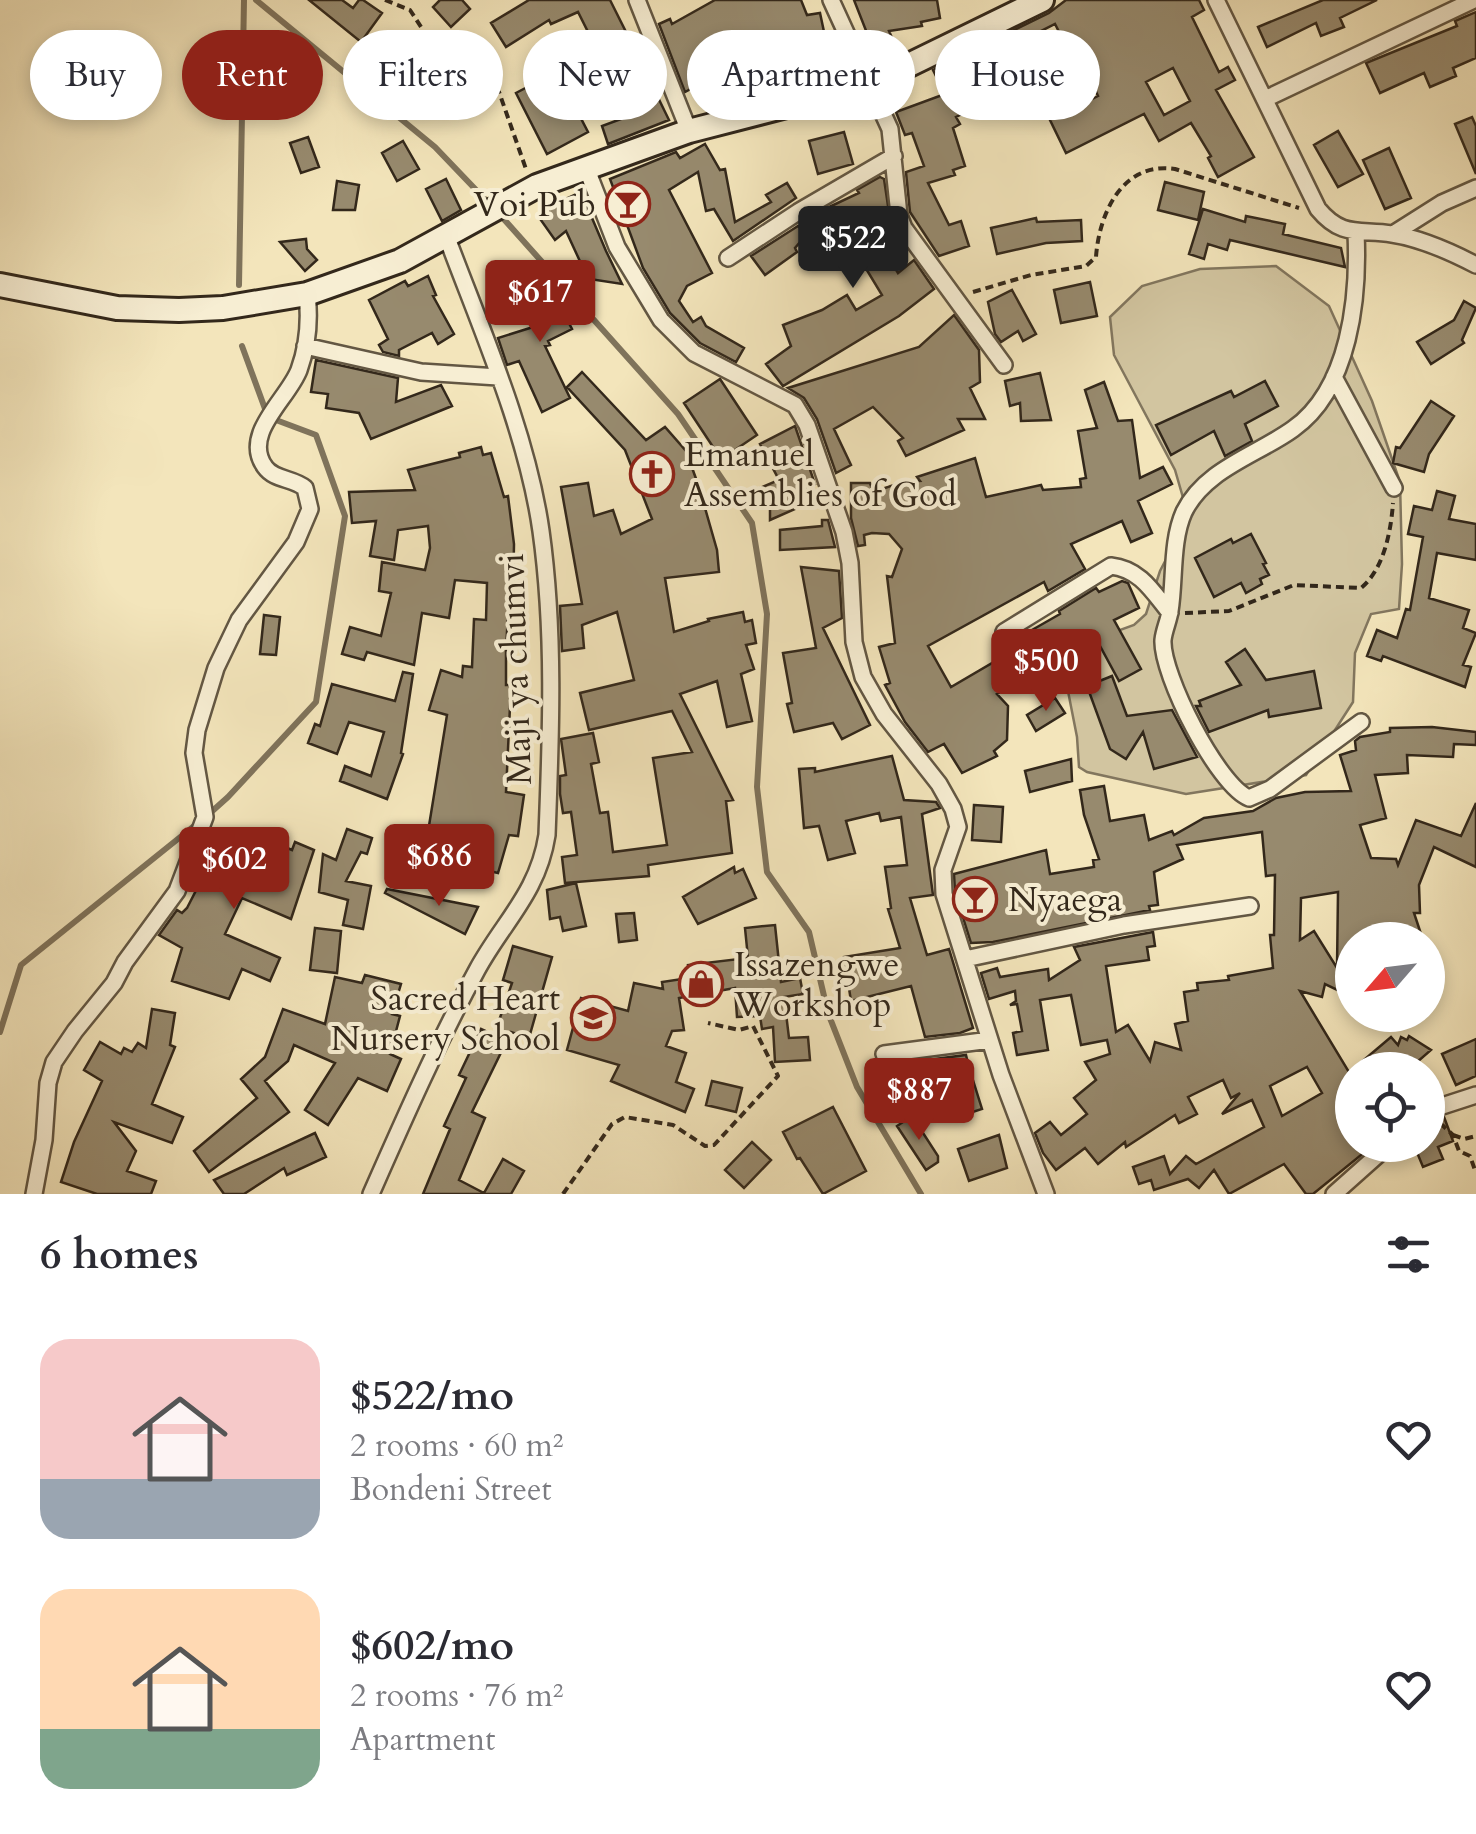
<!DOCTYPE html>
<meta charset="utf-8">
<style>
body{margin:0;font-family:Cardo,serif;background:#f2f2f3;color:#2b2b33;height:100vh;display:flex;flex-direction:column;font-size:38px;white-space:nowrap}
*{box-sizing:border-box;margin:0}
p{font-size:32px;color:#7c7c81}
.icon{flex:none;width:55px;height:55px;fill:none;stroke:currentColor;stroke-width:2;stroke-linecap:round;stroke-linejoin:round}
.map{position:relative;height:1194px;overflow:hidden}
.drawer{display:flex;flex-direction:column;background:#fff;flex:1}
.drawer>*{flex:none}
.top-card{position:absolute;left:30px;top:30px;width:1418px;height:90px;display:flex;gap:20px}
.needle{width:65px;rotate:242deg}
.tools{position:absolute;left:1335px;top:922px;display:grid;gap:20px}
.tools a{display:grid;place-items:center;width:110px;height:110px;border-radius:50%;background:#fff;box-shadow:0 5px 15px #0003;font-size:50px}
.price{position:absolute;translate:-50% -85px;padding:0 22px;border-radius:10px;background:#8f2418;color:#fff;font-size:32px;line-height:65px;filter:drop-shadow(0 2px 5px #0008)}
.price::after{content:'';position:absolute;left:50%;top:60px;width:30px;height:22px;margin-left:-15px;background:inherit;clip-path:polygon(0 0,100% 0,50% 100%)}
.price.current{background:#222;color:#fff}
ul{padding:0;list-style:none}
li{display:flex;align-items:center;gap:30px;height:250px;padding:0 40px}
li span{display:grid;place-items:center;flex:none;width:280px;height:200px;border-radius:30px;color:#555}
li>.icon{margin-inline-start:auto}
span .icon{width:120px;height:120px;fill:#fffc;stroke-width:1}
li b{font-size:42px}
h2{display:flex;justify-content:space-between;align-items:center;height:120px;padding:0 40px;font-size:42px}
.chip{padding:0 35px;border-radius:45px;background:#fff;box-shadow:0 5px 15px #0003;font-size:35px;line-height:90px}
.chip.current{background:#8f2418;color:#fff}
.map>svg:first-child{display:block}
.green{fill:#d2c5a0;stroke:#82765e;stroke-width:2.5}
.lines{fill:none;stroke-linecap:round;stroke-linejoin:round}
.stream{stroke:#7f735b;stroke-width:6}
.building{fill:#978a6e;stroke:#33281b;stroke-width:2.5;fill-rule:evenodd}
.street-casing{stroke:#635743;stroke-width:20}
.secondary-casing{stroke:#33281b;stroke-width:28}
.path{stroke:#33281b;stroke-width:4;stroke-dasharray:8 5;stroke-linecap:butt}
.street{stroke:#f7eed3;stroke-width:15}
.secondary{stroke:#f7eed3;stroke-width:22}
.labels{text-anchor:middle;stroke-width:8;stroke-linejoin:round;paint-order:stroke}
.poi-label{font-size:35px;fill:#33281b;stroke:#f7eed3;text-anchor:start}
.street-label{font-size:35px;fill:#33281b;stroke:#f7eed3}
</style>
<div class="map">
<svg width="1476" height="1194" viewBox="0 0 1476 1194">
<rect width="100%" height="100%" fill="#f3e5bb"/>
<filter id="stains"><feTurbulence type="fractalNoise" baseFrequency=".002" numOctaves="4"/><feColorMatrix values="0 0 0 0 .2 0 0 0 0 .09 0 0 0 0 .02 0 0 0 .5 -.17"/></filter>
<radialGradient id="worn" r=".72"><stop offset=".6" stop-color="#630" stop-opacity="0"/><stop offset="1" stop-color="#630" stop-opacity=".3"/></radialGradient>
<!-- green -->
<path class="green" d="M1276 266 1329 306 1372 401 1400 482 1402 564 1399 609 1371 614 1355 653 1353 702 1306 775 1186 794 1087 772 1079 767 1077 737 1066 681 1081 657 1117 631 1134 625 1146 614 1160 571 1173 546 1184 501 1175 470 1114 355 1110 317 1142 286 1200 269Z"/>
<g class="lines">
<!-- stream -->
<path class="stream" d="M256 0 435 147 501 216 678 414 752 523 767 614 757 787 767 872 809 932 828 1013 857 1087 921 1194
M239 285 244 0
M209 814 228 797 316 702 345 516 316 435 268 417 242 346
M0 1032 21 965 199 822"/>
</g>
<!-- building -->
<path class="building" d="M309 0H342L353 8 359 0H363L382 13 361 42Z
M440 0H462L470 9 451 27 433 7Z
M529 0H610L627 34 623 36 640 73 573 103 588 132 547 154 516 93 558 71 559 74 600 56 578 12 551 24 549 20 506 47 491 23Z
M715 0H801L807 15 820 13 830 60 798 67 800 72 770 83 759 52 685 92 659 24 670 19 672 24Z
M854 0H937L940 18 921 22 922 26 889 31 896 47 876 56Z
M1066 0H1199L1204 10 1192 17 1219 72 1228 67 1235 80 1216 90 1254 157 1218 177 1208 158 1211 156 1191 123 1159 141 1144 114 1066 153 1050 120 1098 96 1083 64 1077 67 1055 24 978 63 977 67 993 99 956 117 960 124 953 128 965 166 953 170 955 175 928 183 949 225 961 221 969 246 939 256 910 212 906 172 924 166 912 133 905 135 896 112 945 94 933 70 1049 13ZM1173 68 1190 101 1164 115 1146 82Z
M1323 0H1377L1340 18 1344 27 1321 36 1316 23 1267 47 1258 27Z
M1476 12V58L1453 68 1456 76 1430 87 1424 73 1380 93 1366 63 1457 26 1455 21Z
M439 50 454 62 427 96 412 84Z
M648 77 669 120 608 144 602 126 640 112 630 84Z
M1472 117 1476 126V174L1455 124Z
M1338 131 1363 174 1338 187 1314 145Z
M844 132 853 164 818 174 809 141Z
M308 137 319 167 301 173 290 143Z
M403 141 419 169 397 181 382 153Z
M705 144 720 170 725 169 735 222 771 202 766 195 787 183 796 198 733 241 714 209 706 211 698 172 669 190 712 273 687 286 679 301 693 322 701 317 706 326 744 348 736 362 700 343 670 313 643 268 610 179 676 152 680 158Z
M1389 148 1411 198 1385 209 1363 160Z
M880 177 884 179 891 226 875 235 898 273 914 260 934 289 899 316 783 386 766 364 791 346 783 325 822 310 847 295 856 310 882 295 862 262 866 259 850 222 833 229 827 208 859 193 857 190Z
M446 179 461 210 442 221 426 189Z
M337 181 359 185 355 210H333Z
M1165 182 1204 192 1198 220 1158 210Z
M581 192 606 251 622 284 583 278 584 270 566 231 555 240 538 216 545 212 550 202 555 204Z
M1203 209 1245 222 1246 216 1285 224 1283 234 1341 248 1345 267 1230 240 1227 250 1208 244 1204 259 1189 254Z
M1036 218 1037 222 1081 220 1082 241 1046 243 997 254 991 228Z
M798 226 807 234 795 248 797 252 765 275 751 256Z
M306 239 307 249 317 260 305 271 280 242Z
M541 270 572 329 548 341 550 345 545 346 570 398 542 412 519 361 507 365 498 338 546 323 523 280Z
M428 276 436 295 433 296 454 334 438 344 432 333 399 350V356L383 352 379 345 388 339 369 300 405 281 408 286Z
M1090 282 1097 316 1061 323 1054 290Z
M1012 290 1036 334 1023 341 1018 331 1001 342 995 334 988 302Z
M1464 301 1476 308 1462 340 1464 343 1431 364 1417 342 1454 320Z
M954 315 979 350 980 382 970 388 985 419H958L964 430 906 456 898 441 903 438 873 407 834 429 851 465 836 473 817 419 804 398 788 388 919 347Z
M316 360 398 378 396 402 441 385 452 406 371 439 359 413 326 408 328 394 311 392Z
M582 372 646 440 665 427 686 451 699 487 717 550 719 572 665 578 674 632 709 621 708 619 743 612 745 622 752 620 756 643 746 645 754 669 741 674 752 721 727 727 717 681 680 694 733 800 726 801 732 853 648 865 649 876 565 883 562 857 577 855 571 812 563 813 560 794V776L566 775 561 739 593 733 599 762 591 764 600 813 608 812 613 852 667 845 653 758 692 752 672 711 589 730 580 693 634 680 617 612 582 625 584 648 562 651 560 606 582 604 561 487 588 483 594 516 613 510 621 534 652 519 625 450 567 387Z
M1040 373 1051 420 1021 421 1020 403 1010 406 1005 381Z
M720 379 757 435 726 456H719L684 403Z
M1265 381 1278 406 1245 424 1252 441 1225 456 1214 431 1171 455 1156 425 1231 391 1234 397Z
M1104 382 1118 421 1132 420 1140 478 1163 467 1172 484 1138 501 1152 533 1131 542 1122 521 1071 544 1085 569 1048 591 1044 582 928 646 951 687 1009 653 1004 646 1060 614 1059 611 1096 588 1099 592 1122 581 1128 583 1139 608 1114 620 1141 669 1119 681 1094 635 1076 645 1074 641 1043 656 1011 675 1016 684 997 694 1008 706 1007 740 994 751 997 756 962 773 944 744 928 752 905 722 885 685 890 683 879 647 895 643 887 576 892 577 902 549 889 534 872 533 864 535 865 545 858 546 851 518V483H870L873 492 903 482 920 481 917 477 975 458 986 497 1041 485 1043 490 1081 487 1080 479 1086 478 1078 431 1097 428 1085 390Z
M1431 401 1454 416 1429 454 1424 472 1393 463 1396 447 1400 448Z
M795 426 815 484 811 486 815 495 811 497 813 501 770 520V510L760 488 779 480 760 444Z
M481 447 483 455 491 453 504 497 508 496 514 544 513 595 512 614H508L506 650V685H511L506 792 524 795 518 836 509 835 498 873 454 863 451 884 394 864 403 826 428 832 447 715 429 710 441 670 462 677 463 666 472 667 474 619 486 620 487 583 455 580 449 618 422 613 414 665 367 652 364 660 342 654 350 627 381 636 391 593 379 591 382 562 425 570 430 548 428 526 398 530 394 560 370 556 376 521 352 523 349 492 415 490 408 470 460 457 459 453Z
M1437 491 1455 496 1449 519 1476 524V560L1437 553 1429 598 1469 610 1463 628 1476 633 1463 665 1471 667 1465 687 1383 656 1381 661 1367 656 1377 630 1397 638 1406 609 1410 610 1423 537 1408 534 1414 506 1432 510Z
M822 520H828L835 547 780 550V530L822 526Z
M1251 534 1266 563 1263 564 1269 575 1260 579 1262 584 1246 593 1241 583 1214 597 1195 558 1231 539 1233 543Z
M801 567 839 571 842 618 823 628 870 725 842 739 833 723 794 732 787 704 792 703 783 653 816 648Z
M264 615 280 617 276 655 260 654Z
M1245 649 1266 680 1314 671 1321 708 1269 717 1268 710 1209 732 1196 706H1201L1199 701 1241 685 1226 662Z
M403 672 413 674 401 753 403 754 387 799 340 781 345 766 371 776 384 732 349 722 337 754 308 743 315 724 320 726 332 684 395 701Z
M1112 676 1127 716 1172 710 1197 757 1154 769 1143 732 1126 759 1110 749 1087 686Z
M1055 698 1065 713 1036 731 1027 715Z
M1432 727 1476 732V745L1454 744 1453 757 1407 755 1408 773 1375 775 1386 818 1360 825 1371 858 1396 859 1398 865 1416 820 1461 836 1476 803V867L1434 847 1419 885 1420 913H1414L1423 940 1406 937 1352 940V997L1325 984 1322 997 1300 991 1352 1077V1145H1362L1366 1151 1313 1194H1306L1284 1164 1229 1194 1214 1170 1199 1188 1188 1179 1154 1190 1151 1180 1139 1184 1133 1167 1164 1156 1170 1174 1186 1156 1196 1164 1264 1127 1252 1100 1222 1114 1240 1093 1231 1098 1223 1080 1188 1097 1197 1114 1179 1123 1175 1115 1126 1147 1125 1142 1098 1164 1085 1148 1056 1170 1043 1153 1035 1133 1050 1122 1061 1135 1087 1114 1074 1098 1096 1080 1085 1062 1110 1054 1107 1040 1081 1045 1071 995 1040 1000 1048 1050 1017 1055 1013 1033 1022 1031 1017 1004 1010 1005 1016 1001 1015 991 989 999 981 973 997 968 1000 977 1048 969 1049 980 1080 960 1074 947 1153 932 1155 946 1147 947 1149 960 1106 966 1116 1032 1128 1025 1150 1061 1155 1042 1181 1050 1175 1024 1188 1021 1184 992 1198 990 1197 983 1229 980 1228 976 1273 968 1270 935H1274L1275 875 1266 876 1262 832 1177 845 1183 859 1154 872 1158 905 1149 906 1150 910 993 942 971 943 955 892 954 874 1046 850 1050 874 1094 867 1093 860 1099 859 1084 815 1080 790 1104 786 1110 821 1144 815 1149 840 1172 831 1174 835 1204 818 1253 811 1276 798 1305 792 1351 791 1340 755 1356 750 1355 741 1360 737 1390 732V728ZM1338 892 1337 968 1314 931 1300 940 1301 898ZM1307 1067 1322 1093 1282 1116 1270 1086Z
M892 756 904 800 936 802 940 808 922 814 933 895 910 898 927 955 949 949 973 1028 960 1033 925 1037 911 986 851 1001 844 957 900 948 888 909 891 908 885 867 907 865 901 817 881 821 879 813 846 821 855 853 828 860 819 826 804 828 799 769 815 768V772Z
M1071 759 1072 781 1030 792 1025 771Z
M974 805 1003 807 1001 842 972 840Z
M347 829 372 838 367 854 361 852 346 881 371 886 363 929 343 925 348 900 319 892 323 854 336 860Z
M235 830 282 852 285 847 292 850 295 842 314 850 291 919 242 898 225 934 280 958 270 981 242 969 229 999 172 981 182 948 159 935 177 910 182 913 187 908 224 836 230 839Z
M734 867 735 873 743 869 756 898 698 924 683 897Z
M576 883 586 926 563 931 560 917 550 919 547 890Z
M387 889 478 907 465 934 385 893Z
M634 913 637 940 619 942 616 914Z
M775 925 781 982 800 978 803 994 784 997 789 1038 808 1037 810 1060 775 1062 773 1027 762 1029 760 1016 737 1017 735 988 679 998 684 1030 672 1031 666 1046 686 1053 676 1082 694 1089 685 1112 611 1081 619 1065 567 1050 581 998 628 1011 634 983 663 989 662 982 689 978 688 965 748 958 745 928Z
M315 928 341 931 337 973 310 970Z
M513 946 552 957 529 1038 511 1032 472 1112 485 1118 459 1180 484 1193 503 1159 524 1171 511 1194H423L450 1129 444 1126 466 1078 459 1075 481 1029 494 1035 512 983 503 980Z
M365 975 401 984 392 1014 400 1016 390 1054 401 1059 387 1091 358 1078 328 1125 305 1110 335 1063 294 1045 288 1061 265 1081 289 1112 209 1172 194 1151 257 1098 241 1079 265 1057 283 1009 325 1024 335 977 362 983Z
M152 1009 175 1013 170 1045 175 1047 152 1104 183 1117 172 1143 114 1122 136 1151 127 1171 156 1181 151 1194H97L61 1182 74 1142 102 1081 84 1070 100 1042 121 1054 124 1048 132 1052 138 1043 146 1048Z
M1409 1036 1431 1050 1408 1070H1352L1391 1037 1398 1045 1401 1037 1407 1040Z
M1476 1039V1076L1456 1085 1442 1054Z
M966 1055 970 1072 885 1097 878 1072 912 1062Z
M972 1077 982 1109 948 1120 941 1098Z
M712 1081 742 1088 736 1112 706 1105Z
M833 1107 866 1171 823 1194 800 1158 797 1159 783 1132Z
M912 1116 938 1156V1162L926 1170 897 1126Z
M1444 1117 1453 1141 1438 1147 1443 1159 1423 1167 1414 1145H1428V1126Z
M315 1133 326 1157 287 1175 284 1168 244 1194H224L214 1180Z
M999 1135 1007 1168 969 1181 958 1149Z
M752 1142 771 1160 744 1188 725 1170Z"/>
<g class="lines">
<defs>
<path id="street" d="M637 0 689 131
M831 0 890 129 899 215 904 228 1004 365
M1216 0 1318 209C1342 238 1359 229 1392 234 1419 238 1451 252 1476 265
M1265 99 1474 0
M586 167 617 247 661 320 694 353 795 405 807 425 844 532 850 563 854 642 863 677 884 714 939 784 953 809 958 827 943 870 944 894 1001 1075 1046 1194
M1356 233C1359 297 1350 389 1293 429 1257 455 1205 469 1184 512 1171 541 1175 580 1170 611 1169 620 1164 630 1163 640 1161 674 1218 786 1249 798L1270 789 1361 722
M1393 234 1442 203 1476 188
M728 258 798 212 894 156
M305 346 421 372 498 377
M1334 377 1394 488
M1004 632 1111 566C1140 569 1153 592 1170 613
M965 959 1124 925 1250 906
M884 1054 990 1040
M1428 1115 1436 1108 1476 1095
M34 1194 44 1140 48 1083 54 1062 75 1031 114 983 125 962 177 891 205 817 194 753 197 730 216 668 239 620 296 542 310 509 305 488C293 478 274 480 265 467 241 434 288 399 299 370 308 345 310 320 307 294
M371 1194C404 1119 438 1042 477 970 503 922 538 893 547 835 551 734 555 631 541 531 527 432 481 329 446 235
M1334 1194 1389 1145"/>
<path id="secondary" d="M0 285 117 308 179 310 223 308 307 294 400 261 537 186 689 131 868 85 1042 0"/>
</defs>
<!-- street casing -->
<use href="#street" class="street-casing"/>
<!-- secondary casing -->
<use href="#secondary" class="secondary-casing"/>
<!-- path -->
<path class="path" d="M385 0 410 10 427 36 499 92 526 169
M973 292 1031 275 1086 266 1096 257C1099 214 1122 161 1175 169L1299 208
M1185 613 1229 611 1294 585 1361 588C1384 569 1391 531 1393 503
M1440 1123 1453 1135 1459 1151 1470 1156 1476 1173
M1453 1135 1464 1139 1476 1136
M563 1194 612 1124 625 1117 673 1125 705 1146 714 1145 778 1076 753 1026 739 1030 708 1023"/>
<!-- street -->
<use href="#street" class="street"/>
<!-- secondary -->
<use href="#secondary" class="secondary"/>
</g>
<!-- icons -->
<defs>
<symbol id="bar-ring" viewBox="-11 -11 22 22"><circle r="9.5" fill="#f7eed3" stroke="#8f2418" stroke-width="1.5"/><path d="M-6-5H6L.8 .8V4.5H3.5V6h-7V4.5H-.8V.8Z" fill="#8f2418"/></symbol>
<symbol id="church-ring" viewBox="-11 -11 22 22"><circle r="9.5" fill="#f7eed3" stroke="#8f2418" stroke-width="1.5"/><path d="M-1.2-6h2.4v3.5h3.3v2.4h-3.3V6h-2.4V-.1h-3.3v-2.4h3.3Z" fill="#8f2418"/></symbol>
<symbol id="shop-ring" viewBox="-11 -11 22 22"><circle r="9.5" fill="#f7eed3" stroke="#8f2418" stroke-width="1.5"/><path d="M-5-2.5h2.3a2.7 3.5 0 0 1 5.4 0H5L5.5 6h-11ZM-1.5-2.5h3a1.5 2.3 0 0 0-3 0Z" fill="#8f2418"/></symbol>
<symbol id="school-ring" viewBox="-11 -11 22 22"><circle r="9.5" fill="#f7eed3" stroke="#8f2418" stroke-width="1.5"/><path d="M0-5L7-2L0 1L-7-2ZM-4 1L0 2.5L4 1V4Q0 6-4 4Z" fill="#8f2418"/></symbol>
</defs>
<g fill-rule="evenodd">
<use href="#bar-ring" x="603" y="179" width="50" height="50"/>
<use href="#church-ring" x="627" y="449" width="50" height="50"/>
<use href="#bar-ring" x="950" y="874" width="50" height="50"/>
<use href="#shop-ring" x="676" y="959" width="50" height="50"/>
<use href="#school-ring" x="568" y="993" width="50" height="50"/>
</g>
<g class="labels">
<!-- poi labels -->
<g class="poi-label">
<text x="596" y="216" text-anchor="end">Voi Pub</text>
<text x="684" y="466">Emanuel<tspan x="684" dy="40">Assemblies of God</tspan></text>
<text x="1008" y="911">Nyaega</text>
<text x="734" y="976">Issazengwe<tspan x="734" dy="40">Workshop</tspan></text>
<text x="560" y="1010" text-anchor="end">Sacred Heart<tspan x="560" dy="40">Nursery School</tspan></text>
</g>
<!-- street labels -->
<g class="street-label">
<text transform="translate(515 669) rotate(-92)" y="12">Maji ya chumvi</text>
</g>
</g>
<rect width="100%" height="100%" filter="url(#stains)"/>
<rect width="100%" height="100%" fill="url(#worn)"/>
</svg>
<div class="tools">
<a><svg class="needle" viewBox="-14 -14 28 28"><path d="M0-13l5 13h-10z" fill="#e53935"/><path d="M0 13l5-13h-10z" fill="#7c7c81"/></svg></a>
<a><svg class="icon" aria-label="locate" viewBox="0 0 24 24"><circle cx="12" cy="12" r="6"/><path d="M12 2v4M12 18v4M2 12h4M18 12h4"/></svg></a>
</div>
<b class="price current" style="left:853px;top:291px">$522</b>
<b class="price" style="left:540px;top:345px">$617</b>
<b class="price" style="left:1046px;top:714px">$500</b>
<b class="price" style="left:439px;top:909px">$686</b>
<b class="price" style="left:234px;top:912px">$602</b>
<b class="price" style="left:919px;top:1143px">$887</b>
<div class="top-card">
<a class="chip">Buy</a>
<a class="chip current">Rent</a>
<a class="chip">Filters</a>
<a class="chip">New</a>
<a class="chip">Apartment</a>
<a class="chip">House</a>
</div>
</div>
<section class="drawer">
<h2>6 homes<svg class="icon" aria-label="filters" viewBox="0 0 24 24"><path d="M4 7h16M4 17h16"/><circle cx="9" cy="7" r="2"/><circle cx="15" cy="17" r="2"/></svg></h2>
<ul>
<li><span style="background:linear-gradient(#f6c9c9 70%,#9aa5b1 0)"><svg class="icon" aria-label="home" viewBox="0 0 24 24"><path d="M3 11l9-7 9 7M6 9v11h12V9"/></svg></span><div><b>$522/mo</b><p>2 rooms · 60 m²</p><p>Bondeni Street</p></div><svg class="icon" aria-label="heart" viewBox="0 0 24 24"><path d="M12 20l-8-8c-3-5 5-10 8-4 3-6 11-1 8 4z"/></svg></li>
<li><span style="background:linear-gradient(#ffd9b3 70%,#7fa58c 0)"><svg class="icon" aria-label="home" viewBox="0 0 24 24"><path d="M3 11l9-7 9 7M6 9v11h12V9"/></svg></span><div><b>$602/mo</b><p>2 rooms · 76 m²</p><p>Apartment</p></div><svg class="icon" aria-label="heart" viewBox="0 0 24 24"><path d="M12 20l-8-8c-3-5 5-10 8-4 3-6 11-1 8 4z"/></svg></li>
</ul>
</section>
